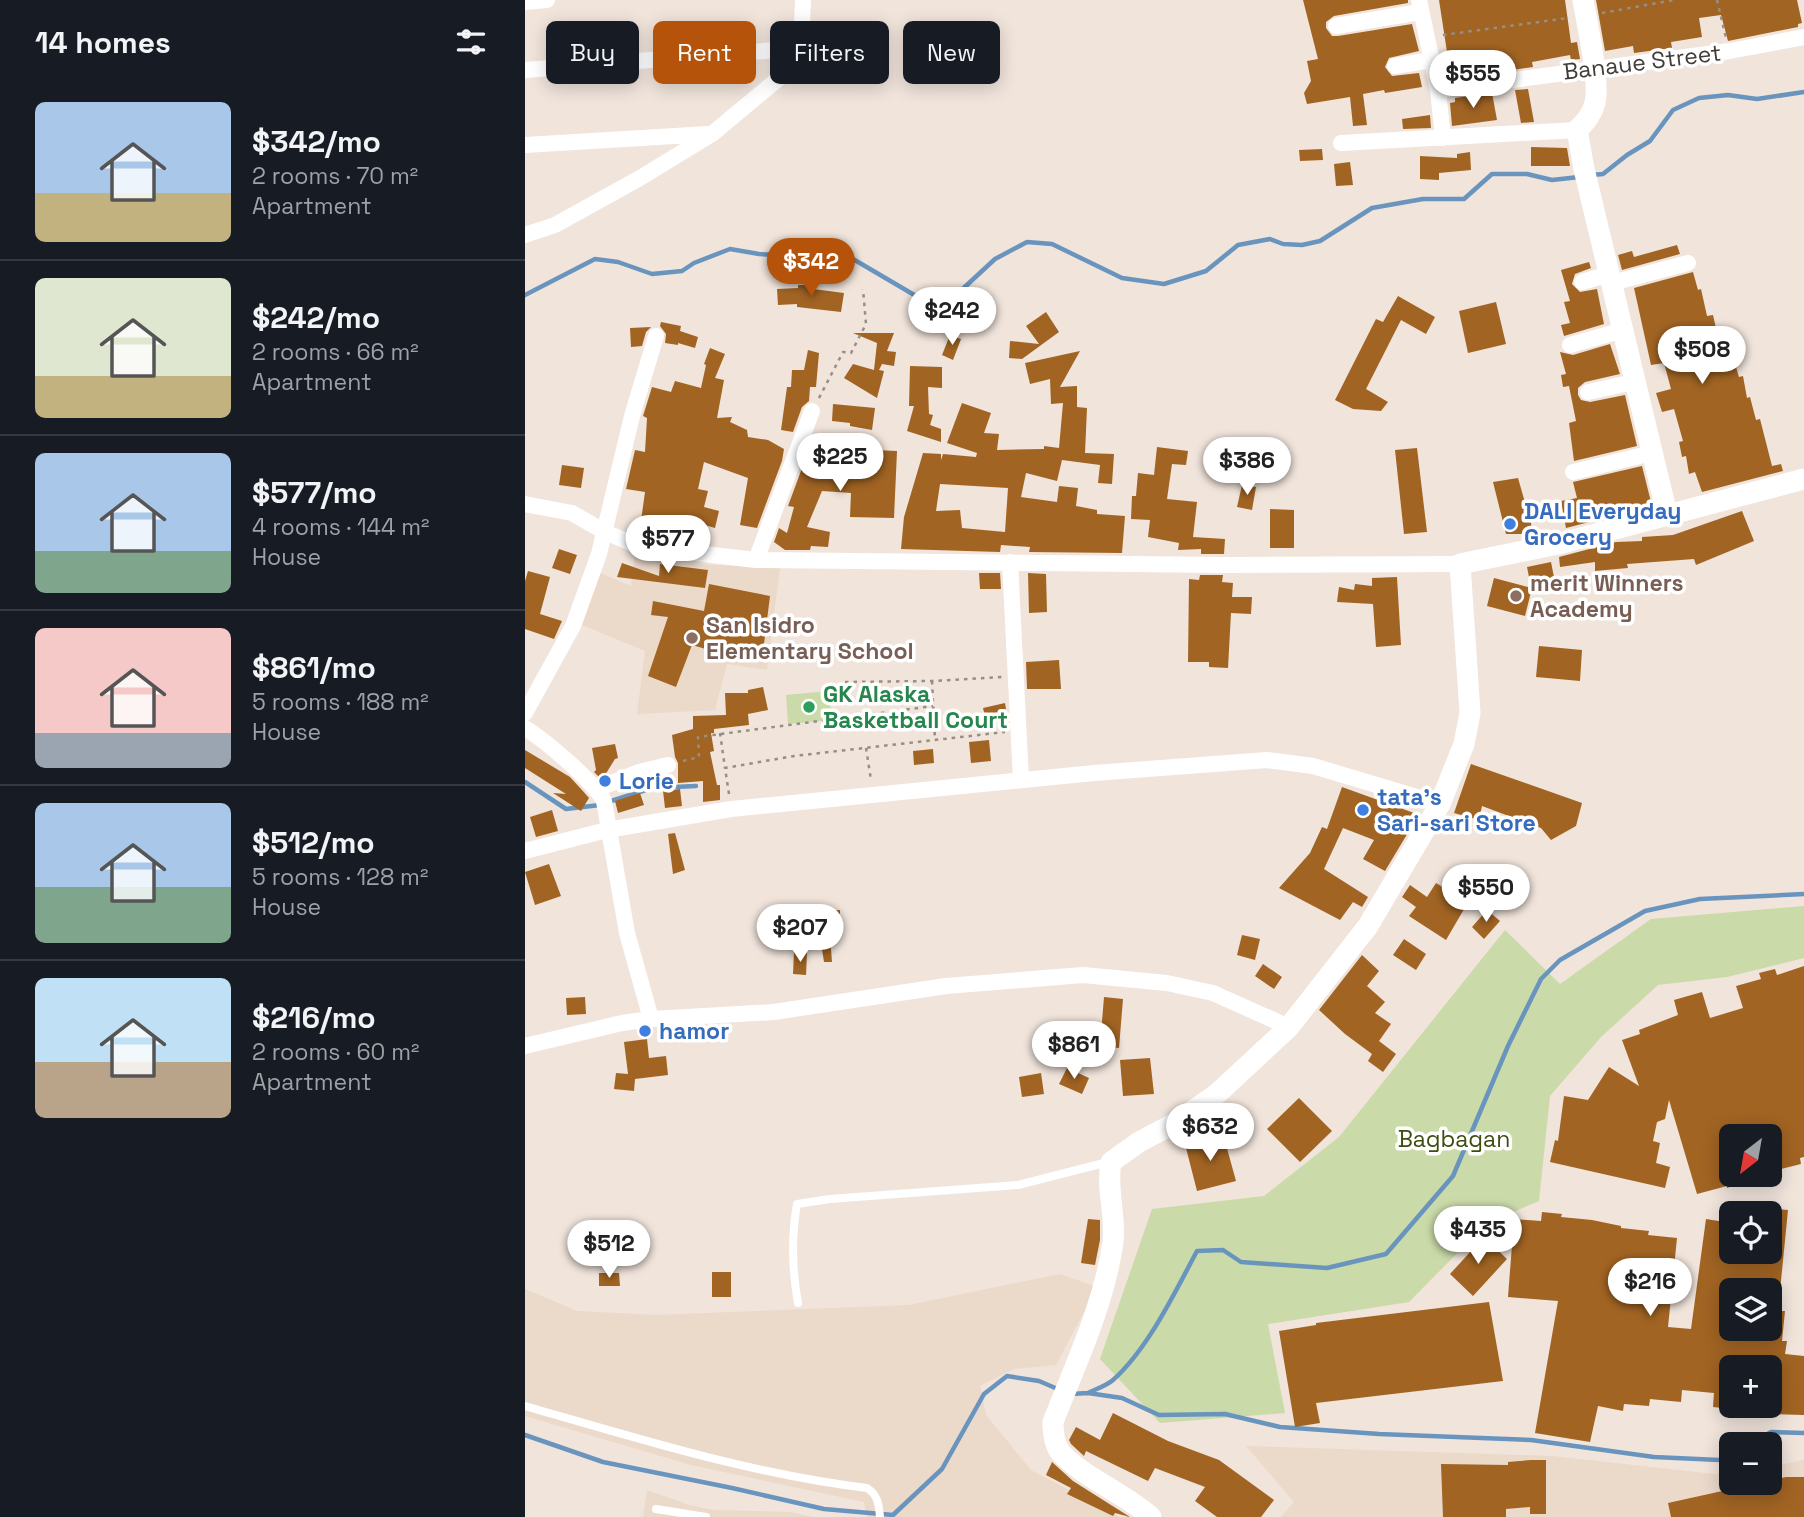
<!DOCTYPE html>
<meta charset="utf-8">
<style>
body{margin:0;font-family:"Space Grotesk",sans-serif;background:#20242c;color:#f1f3f6;height:100vh;display:flex;flex-direction:column;font-size:26px;white-space:nowrap}
*{box-sizing:border-box;margin:0}
p{font-size:23px;color:#9ea1a6}
.icon{flex:none;width:38px;height:38px;fill:none;stroke:currentColor;stroke-width:2;stroke-linecap:round;stroke-linejoin:round}
.map{position:relative;flex:1;overflow:hidden}
.side{display:flex;flex-direction:column;background:#171b24;width:525px}
.side>*{flex:none}
.top-card{position:absolute;left:21px;top:21px;width:665px;height:63px;display:flex;gap:14px}
.needle{width:46px;rotate:211deg}
.buttons{position:absolute;left:1194px;top:1124px;display:grid;gap:14px}
.buttons a{display:grid;place-items:center;width:63px;height:63px;border-radius:10px;background:#171b24;box-shadow:0 4px 18px #0003;font-size:35px}
.price{position:absolute;translate:-50% -60px;padding:0 16px;border-radius:24px;background:#fff;color:#222;font-size:23px;line-height:46px;filter:drop-shadow(0 2px 4px #0008)}
.price::after{content:'';position:absolute;left:50%;top:42px;width:21px;height:16px;margin-left:-10px;background:inherit;clip-path:polygon(0 0,100% 0,50% 100%)}
.price.current{background:#b45309;color:#fff}
ul{padding:0;list-style:none}
li{display:flex;align-items:center;gap:21px;height:175px;padding:0 35px}
li+li{border-top:2px solid #363941}
li span{display:grid;place-items:center;flex:none;width:196px;height:140px;border-radius:10px;color:#555}
li>.icon{margin-inline-start:auto}
span .icon{width:84px;height:84px;fill:#fffc;stroke-width:1}
li b{font-size:30px}
h2{display:flex;justify-content:space-between;align-items:center;height:84px;padding:0 35px;font-size:30px}
.pill{padding:0 24px;border-radius:10px;background:#171b24;box-shadow:0 4px 18px #0003;font-size:24px;line-height:63px}
.pill.current{background:#b45309;color:#fff}
main{display:flex;flex:1;min-height:0}
.map>svg:first-child{display:block}
.built{fill:#ebd9ca}
.green{fill:#cadaa9}
.lines{fill:none;stroke-linecap:round;stroke-linejoin:round}
.stream{stroke:#6994be;stroke-width:4.5}
.building{fill:#a16423;fill-rule:evenodd}
.path{stroke:#968e87;stroke-width:2.5;stroke-dasharray:3.5 5;stroke-linecap:butt}
.lane{stroke:#fff;stroke-width:8}
.street{stroke:#fff;stroke-width:16}
.secondary{stroke:#fff;stroke-width:21}
.shop-dot{fill:#3f7fe0;stroke:#fff;stroke-width:2.5}
.education-dot{fill:#8d6e63;stroke:#fff;stroke-width:2.5}
.leisure-dot{fill:#2e9e5b;stroke:#fff;stroke-width:2.5}
.labels{text-anchor:middle;stroke-width:7;stroke-linejoin:round;paint-order:stroke}
.street-label{font-size:23px;fill:#403c38;stroke:#fff}
.shop-label{font-size:23px;font-weight:bold;fill:#366cbe;stroke:#fff;text-anchor:start}
.education-label{font-size:23px;font-weight:bold;fill:#785e54;stroke:#fff;text-anchor:start}
.leisure-label{font-size:23px;font-weight:bold;fill:#27864d;stroke:#fff;text-anchor:start}
.park-label{font-size:23px;fill:#3e4c10;stroke:#fff}
</style>
<main>
<section class="side">
<h2>14 homes<svg class="icon" aria-label="filters" viewBox="0 0 24 24"><path d="M4 7h16M4 17h16"/><circle cx="9" cy="7" r="2"/><circle cx="15" cy="17" r="2"/></svg></h2>
<ul>
<li><span style="background:linear-gradient(#a9c7e8 65%,#c2b280 0)"><svg class="icon" aria-label="home" viewBox="0 0 24 24"><path d="M3 11l9-7 9 7M6 9v11h12V9"/></svg></span><div><b>$342/mo</b><p>2 rooms · 70 m²</p><p>Apartment</p></div></li>
<li><span style="background:linear-gradient(#dfe7d0 70%,#c2b280 0)"><svg class="icon" aria-label="home" viewBox="0 0 24 24"><path d="M3 11l9-7 9 7M6 9v11h12V9"/></svg></span><div><b>$242/mo</b><p>2 rooms · 66 m²</p><p>Apartment</p></div></li>
<li><span style="background:linear-gradient(#a9c7e8 70%,#7fa58c 0)"><svg class="icon" aria-label="home" viewBox="0 0 24 24"><path d="M3 11l9-7 9 7M6 9v11h12V9"/></svg></span><div><b>$577/mo</b><p>4 rooms · 144 m²</p><p>House</p></div></li>
<li><span style="background:linear-gradient(#f6c9c9 75%,#9aa5b1 0)"><svg class="icon" aria-label="home" viewBox="0 0 24 24"><path d="M3 11l9-7 9 7M6 9v11h12V9"/></svg></span><div><b>$861/mo</b><p>5 rooms · 188 m²</p><p>House</p></div></li>
<li><span style="background:linear-gradient(#a9c7e8 60%,#7fa58c 0)"><svg class="icon" aria-label="home" viewBox="0 0 24 24"><path d="M3 11l9-7 9 7M6 9v11h12V9"/></svg></span><div><b>$512/mo</b><p>5 rooms · 128 m²</p><p>House</p></div></li>
<li><span style="background:linear-gradient(#bfe0f5 60%,#b9a48a 0)"><svg class="icon" aria-label="home" viewBox="0 0 24 24"><path d="M3 11l9-7 9 7M6 9v11h12V9"/></svg></span><div><b>$216/mo</b><p>2 rooms · 60 m²</p><p>Apartment</p></div></li>
</ul>
</section>
<div class="map">
<svg width="1279" height="1517" viewBox="0 0 1279 1517">
<rect width="100%" height="100%" fill="#f0e4db"/>
<!-- built -->
<path class="built" d="M110 554 145 563 255 568 242 670 202 664 190 710 112 714 120 651 57 625 75 573 106 586Z
M535 1274 572 1287 531 1365 489 1369 455 1386 461 1415 506 1470 595 1517H342L339 1502 166 1465 0 1416V1289L52 1311 130 1315 384 1305Z
M721 1446 1027 1456 1199 1475 1206 1474V1482H1244V1467L1279 1460V1517H756L769 1502Z
M122 1490 164 1505 188 1510 265 1512 287 1517H118Z"/>
<!-- green -->
<path class="green" d="M304 691 307 720 263 724 261 695Z
M1279 906V958L1202 977 1133 985 1076 1037 1025 1096 1014 1201 962 1223 884 1302 743 1324 760 1413 635 1423 575 1359 627 1209 739 1196 814 1137 980 930 1035 984 1126 919Z"/>
<g class="lines">
<!-- stream -->
<path class="stream" d="M1067 175 1078 174 1102 155 1125 141 1148 110 1174 98 1203 95 1232 99 1279 92
M0 295 70 259 93 262 127 274 157 271 169 263 205 249 234 254 328 259 391 296 412 302 430 296 470 259 502 242 527 244 597 278 639 284 681 271 713 245 745 239 758 244 777 245 795 241 847 208 898 199H939L967 174H1002L1027 180 1054 177
M0 782 41 809 75 805
M83 802 127 788 171 786
M563 1393C571 1389 581 1386 588 1380 623 1349 650 1292 672 1251L698 1250 716 1262 802 1268 861 1254 928 1176 983 1046 1016 979 1035 960 1120 911 1175 899 1279 894
M546 1394 563 1393 597 1398 634 1415 700 1414 755 1427 854 1434 1006 1440 1129 1457 1194 1460 1206 1454
M0 1435 78 1462 207 1488 299 1509 368 1515 417 1469 459 1394 482 1376 514 1381 535 1390
M1225 1444 1246 1432 1279 1433"/>
</g>
<!-- building -->
<path class="building" d="M778 0H883V3L809 16 801 22V28L807 36H813L887 24 894 51 864 58 860 67 867 76 894 73 897 87 860 93 859 90 838 94 842 125 828 126 825 97 782 104 779 93 786 81 782 61 793 59Z
M914 0H1040L1046 43 1052 42 1055 59 1046 60 1045 55 1007 62 1008 67 926 78Z
M1071 0H1272L1277 23 1273 24V27L1203 41 1196 15 1174 18 1177 37 1146 42 1147 48 1109 53 1108 46 1080 51Z
M1003 89 1009 122 996 123 990 90Z
M967 93 972 120 927 126 925 103 930 102V98Z
M905 115 906 128 878 129 877 119Z
M1006 147 1042 148 1045 166H1006Z
M797 149 798 160 775 161 774 150Z
M945 152 946 170 914 173V180L895 179V156L932 158V154Z
M825 162 828 185 811 186 809 164Z
M1152 245 1155 254 1097 270 1093 255 1107 251 1109 257Z
M1064 262 1066 268 1050 274 1047 284 1055 292 1072 289 1079 324 1039 336 1036 325 1045 323 1039 302 1045 301 1036 270Z
M1168 272 1173 290 1176 289 1182 316 1188 315 1198 359 1208 357 1214 377 1218 376 1222 398 1225 397 1231 420 1235 419 1247 466 1256 464 1258 471 1177 492 1170 472 1164 474 1161 456 1157 457 1154 442 1158 441 1149 409 1137 412 1131 393 1146 389 1139 363 1126 365 1109 288Z
M273 285H288V289L319 293 316 312 272 307V304L253 305 252 289 273 288Z
M873 296 910 317 901 334 876 320 841 389 863 402 856 411 828 409 810 400 851 319 858 322Z
M971 302 981 344 943 353 934 311Z
M521 312 534 332 497 359 484 358 485 341 514 344 501 326Z
M136 322 156 326 155 331 173 337 170 348 153 343V345L140 343 141 334 135 326Z
M126 327 121 332 117 346 106 347 105 328Z
M328 333H369L362 351 371 352 369 366 357 364 354 370 359 371 352 398 319 378 328 364 349 370 352 343Z
M425 335 436 339 428 360 417 355Z
M1085 344 1095 374 1060 382 1053 388V395L1056 400 1065 402 1100 395 1112 446 1049 461 1044 423 1051 421 1044 386 1038 387 1036 375 1041 374 1035 352 1048 355Z
M185 348 200 354 190 378 199 380 192 418 207 417 205 422 222 430 223 437 243 440 259 449 257 461 232 528 215 525 223 478 179 462 173 489 183 491 179 507 194 511 190 528 173 523 171 543 130 540 114 535 120 492 101 489 110 450 120 452 122 418 118 416 127 387 146 392 150 381 176 388 181 365 179 364Z
M283 350 294 353 291 387H285L284 401 277 407 268 432 256 430 262 387H266L267 370H279Z
M555 351 535 387 552 386V407L562 408 560 453 589 454 587 484 573 483 575 465 537 460 532 481 501 473 496 497 532 502 534 486 553 488 551 506 572 510V514L600 516 597 553 504 552 505 547 476 545 475 552 376 549 379 517 398 453 416 454V460L418 454 451 457 452 453 422 443 437 403 466 413 459 433 474 434 472 450 519 449V446L534 448 538 403 526 404 525 379 505 384 500 363ZM415 484 483 488 480 532 437 528 435 510 411 511Z
M385 366 417 367V388L403 387 404 414 408 415 405 425 416 429V442L382 431 389 406H384Z
M308 404 350 408 347 430 325 426V423L307 421Z
M301 446 321 453 349 455V450L372 451 369 518 325 517 326 493 297 491 282 527 305 532 303 547 286 546 285 550H260L249 542 254 528 262 533 269 507 263 506 280 460 294 466Z
M632 447 663 451 661 465 647 464 642 499 672 502 668 537 700 539 699 554H676V549L653 550 654 543 623 537 625 520 606 519 607 496H611L613 473 629 475Z
M892 448 902 532 879 534 870 450Z
M37 465 59 468 56 488 34 485Z
M1117 466 1127 506 1041 528 1036 501 1052 498 1048 482Z
M993 478 1009 534H981L968 482Z
M717 485 731 487 727 510 712 507Z
M745 509 769 510V548H745Z
M1217 511 1229 541 1171 565 1169 559 1102 564 1103 568 1070 571V562L1035 567 1034 557 1091 542 1117 541V537L1148 535Z
M34 549 52 555 45 574 27 568Z
M1026 562 1030 582 1006 587 1002 567Z
M97 563 134 576 135 564 183 570 180 588 92 577Z
M3 571 25 577 15 614 37 621 29 639 0 629V581Z
M454 573H475L476 589H455Z
M503 573 521 574 522 612 504 613Z
M675 575H698L697 582 708 583 707 597H727L726 614 706 613 703 668 684 667V662H663L664 579 674 580Z
M872 577 876 645 851 647 848 604 812 602 814 587 829 590 830 584 847 586V578Z
M969 578 1007 588 1000 616 962 606Z
M184 584 245 596 237 660 201 655 167 645 151 687 123 676 143 617 126 615 128 601 179 611Z
M1014 646 1057 650 1055 681 1011 677Z
M534 660 536 689H502L501 662Z
M238 687 243 710 223 714 224 725 189 729V733H186L189 751 185 752 192 785H195V800L178 802V781L153 783V763L150 757 147 735 168 729V716L201 715 200 693H223V690Z
M480 703 482 715 461 720 458 708Z
M464 740 466 761 446 763 444 742Z
M90 744 93 758 90 759 80 775 74 777 69 772 71 770 67 748Z
M408 749 409 763 389 765 388 751Z
M0 750 45 777 57 790 64 798 56 811 28 793 41 794 0 768Z
M946 764 1057 803 1051 826 1026 840 1016 828 957 806 954 820 929 813Z
M817 787 889 813 881 836 860 871 838 859 849 840 818 828 799 869 843 897 837 907 828 902 815 920 754 888 785 853 797 827 802 829Z
M155 789 157 806 140 808 138 791Z
M115 793 119 805 93 813 90 801Z
M27 810 33 831 11 837 5 817Z
M150 833 160 870 148 874 143 834Z
M24 864 36 896 10 905 0 872Z
M911 883 924 891 923 893 942 904 921 940 884 916 891 907 877 897 885 885 902 897Z
M315 910V923H304L307 962H299L291 911Z
M962 910 975 921 959 939 947 927Z
M717 935 735 939 730 960 712 955Z
M879 939 901 954 891 970 868 955Z
M269 952 282 953 281 975 268 974Z
M837 955 854 971 842 986 860 1002 850 1013 866 1024 854 1041 871 1054 858 1072 843 1061 847 1054 820 1034 794 1010Z
M738 964 757 977 749 989 730 976Z
M1279 966V1157L1275 1158 1276 1164 1244 1172V1136H1206V1174H1236V1176L1202 1188V1186L1172 1194 1144 1100 1140 1119 1132 1122 1128 1141 1135 1143 1131 1163 1145 1167 1140 1188 1025 1162 1030 1140 1033 1141 1039 1096 1063 1100 1084 1067 1114 1086 1097 1040 1115 1034 1114 1030 1153 1015 1149 1000 1177 992 1185 1018 1218 1008 1211 986 1236 979 1234 973 1250 969 1252 975Z
M60 997 61 1014 42 1015 41 998Z
M579 997 598 999 594 1048 575 1046Z
M122 1039 124 1058 141 1056 143 1075 110 1079 109 1091 89 1089 91 1073 103 1074 99 1042Z
M625 1058 629 1094 598 1096 595 1060Z
M542 1068 564 1078 557 1094 534 1084Z
M516 1073 519 1094 497 1097 494 1077Z
M774 1098 807 1131 775 1162 742 1129Z
M698 1134 711 1181 672 1191 660 1144Z
M1244 1208 1263 1210 1253 1311H1260L1257 1341H1262L1260 1354 1279 1356V1415L1244 1414V1367H1206V1409L1188 1407 1189 1393 1157 1390 1156 1402 1125 1399 1124 1406 1099 1404 1098 1411 1073 1406 1065 1442 1010 1433 1033 1301 983 1297 989 1219 1016 1221 1017 1212 1037 1214 1036 1217 1067 1220 1096 1226V1228L1124 1231 1123 1235 1152 1238 1143 1327 1166 1329 1181 1219 1206 1223V1251H1244ZM1206 1290H1244V1328H1206Z
M563 1219 575 1220V1240L570 1265 556 1263Z
M959 1237 982 1259 948 1296 925 1274Z
M187 1272H206V1297H187Z
M74 1273H94L95 1286H74Z
M964 1302 978 1381 791 1403 795 1423 770 1427 754 1331 791 1325V1323Z
M588 1413 643 1441 694 1460 749 1500 736 1517H692L670 1501 680 1487 630 1468 623 1481 561 1451 559 1456 546 1444 544 1440 551 1427 575 1440Z
M1006 1460H1021V1514H1005V1507L981 1509V1517H918L916 1464 983 1465V1462Z
M527 1462 548 1481 605 1517 590 1513 588 1516 542 1494 546 1488 521 1475Z
M1261 1477H1279V1517H1146L1143 1503Z"/>
<g class="lines">
<!-- path -->
<path class="path" d="M1192 0 1201 38
M1077 13 1149 0
M918 35 1043 18
M294 398 318 352 326 353 341 324 338 289
M407 681 410 740
M320 682 407 681 478 677
M195 733 200 768
M341 748 346 780
M158 761 174 757 173 737 408 706
M204 794 200 768 269 756 480 732"/>
<!-- lane -->
<path class="lane" d="M273 1303C267 1270 266 1238 272 1204L305 1199 493 1185 583 1162
M0 1406C113 1438 225 1474 342 1488 353 1495 354 1505 355 1517
M131 1509 181 1517"/>
<!-- street -->
<path class="street" d="M894 0 913 90 918 138
M0 2 22 0
M811 26 895 12
M870 66 906 60
M0 70 276 48
M913 90 1205 51 1279 37
M816 143 1052 130
M0 145 183 134
M0 235 30 225 115 178 187 134 253 79 276 48 278 0
M1057 282 1084 274
M1087 283 1163 263
M1045 345 1098 330
M1063 392 1109 382
M1048 472 1127 453
M0 504 47 513 80 532 122 550 170 553 231 560 698 565 935 564
M231 560 287 411
M485 562 496 780
M0 713 48 626 74 554 107 416 131 336
M0 728C20 740 68 781 79 801L102 933 126 1019 249 1012 421 986 558 975 642 983 688 993 764 1027
M72 789 114 772 143 765
M0 851 82 830 206 809 569 773 742 760 788 766 915 804
M0 1046 97 1023 126 1019"/>
<!-- secondary -->
<path class="secondary" d="M1058 0C1062 24 1075 81 1070 103 1067 114 1060 123 1052 130L1059 169 1142 514
M626 1517C599 1493 558 1477 536 1453 529 1445 528 1431 528 1422 551 1363 579 1305 588 1242 591 1216 581 1188 586 1162L614 1142 650 1123 693 1093 764 1027 843 926 915 804 939 744 945 713 935 564 1033 544 1279 479"/>
</g>
<!-- markers -->
<g class="shop-dot">
<circle cx="985" cy="524" r="7"/>
<circle cx="80" cy="781" r="7"/>
<circle cx="838" cy="810" r="7"/>
<circle cx="120" cy="1031" r="7"/>
</g>
<g class="education-dot">
<circle cx="991" cy="596" r="7"/>
<circle cx="167" cy="638" r="7"/>
</g>
<circle class="leisure-dot" cx="284" cy="707" r="7"/>
<g class="labels">
<!-- street labels -->
<g class="street-label">
<text transform="translate(1117 62) rotate(-7)" y="8">Banaue Street</text>
</g>
<!-- shop labels -->
<g class="shop-label">
<text x="999" y="519">DALI Everyday<tspan x="999" dy="26">Grocery</tspan></text>
<text x="94" y="789">Lorie</text>
<text x="852" y="805">tata's<tspan x="852" dy="26">Sari-sari Store</tspan></text>
<text x="134" y="1039">hamor</text>
</g>
<!-- education labels -->
<g class="education-label">
<text x="1005" y="591">merit Winners<tspan x="1005" dy="26">Academy</tspan></text>
<text x="181" y="633">San Isidro<tspan x="181" dy="26">Elementary School</tspan></text>
</g>
<!-- leisure labels -->
<g class="leisure-label">
<text x="298" y="702">GK Alaska<tspan x="298" dy="26">Basketball Court</tspan></text>
</g>
<!-- park labels -->
<g class="park-label">
<text x="929" y="1147">Bagbagan</text>
</g>
</g>
</svg>
<div class="buttons">
<a><svg class="needle" viewBox="-14 -14 28 28"><path d="M0-13l5 13h-10z" fill="#e53935"/><path d="M0 13l5-13h-10z" fill="#9ea1a6"/></svg></a>
<a><svg class="icon" aria-label="locate" viewBox="0 0 24 24"><circle cx="12" cy="12" r="6"/><path d="M12 2v4M12 18v4M2 12h4M18 12h4"/></svg></a>
<a><svg class="icon" aria-label="layers" viewBox="0 0 24 24"><path d="M12 4l9 5-9 5-9-5zM3 14l9 5 9-5"/></svg></a>
<a>+</a>
<a>−</a>
</div>
<b class="price" style="left:948px;top:110px">$555</b>
<b class="price current" style="left:286px;top:298px">$342</b>
<b class="price" style="left:427px;top:347px">$242</b>
<b class="price" style="left:1177px;top:386px">$508</b>
<b class="price" style="left:315px;top:493px">$225</b>
<b class="price" style="left:722px;top:497px">$386</b>
<b class="price" style="left:143px;top:575px">$577</b>
<b class="price" style="left:961px;top:924px">$550</b>
<b class="price" style="left:275px;top:964px">$207</b>
<b class="price" style="left:549px;top:1081px">$861</b>
<b class="price" style="left:685px;top:1163px">$632</b>
<b class="price" style="left:953px;top:1266px">$435</b>
<b class="price" style="left:84px;top:1280px">$512</b>
<b class="price" style="left:1125px;top:1318px">$216</b>
<div class="top-card">
<a class="pill">Buy</a>
<a class="pill current">Rent</a>
<a class="pill">Filters</a>
<a class="pill">New</a>
</div>
</div>
</main>
